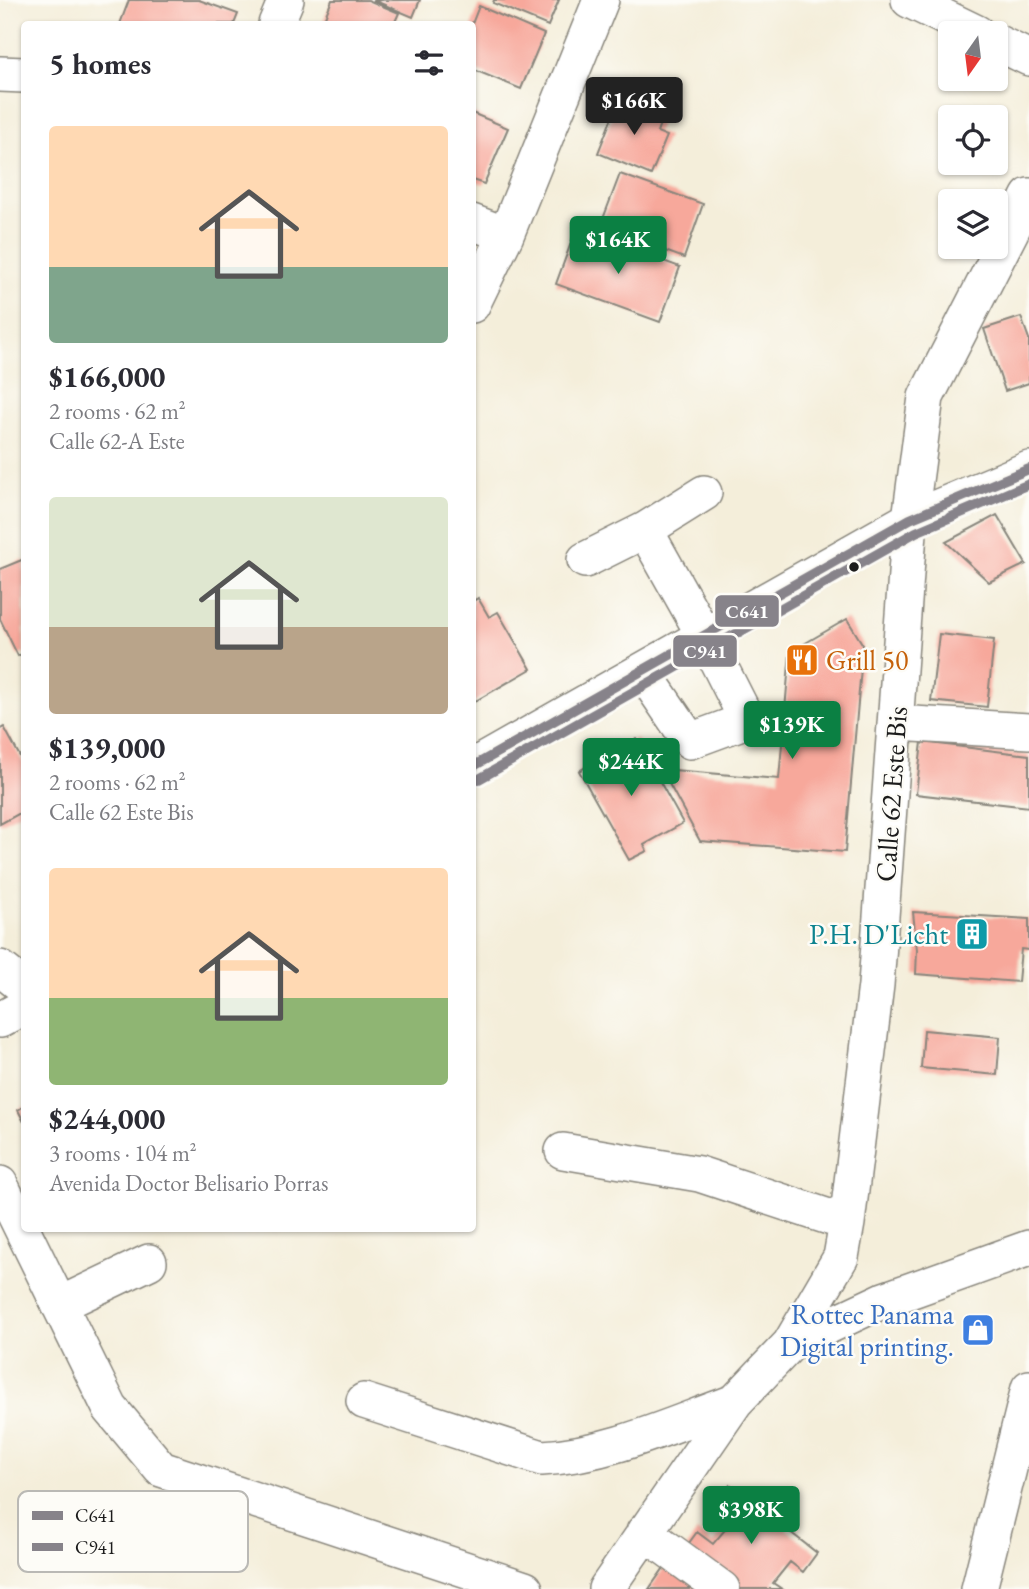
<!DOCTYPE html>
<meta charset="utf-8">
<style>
body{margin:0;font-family:"EB Garamond",serif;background:#f2f2f3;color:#2b2b33;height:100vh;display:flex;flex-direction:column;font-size:26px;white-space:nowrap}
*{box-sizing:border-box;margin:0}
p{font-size:23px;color:#7c7c81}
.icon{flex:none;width:38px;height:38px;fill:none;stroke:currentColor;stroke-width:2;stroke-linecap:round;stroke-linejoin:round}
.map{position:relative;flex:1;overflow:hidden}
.sheet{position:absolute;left:21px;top:21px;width:455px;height:1211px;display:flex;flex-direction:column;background:#fff;border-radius:7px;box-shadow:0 2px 5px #0004}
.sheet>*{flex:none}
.needle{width:46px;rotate:194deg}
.controls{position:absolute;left:938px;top:21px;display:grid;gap:14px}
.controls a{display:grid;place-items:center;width:70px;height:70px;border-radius:7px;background:#fff;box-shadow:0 2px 5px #0004;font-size:35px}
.price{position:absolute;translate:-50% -60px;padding:0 16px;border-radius:7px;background:#0b8043;color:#fff;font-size:23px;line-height:46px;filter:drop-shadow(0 2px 4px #0008)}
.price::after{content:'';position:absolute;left:50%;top:42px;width:21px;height:16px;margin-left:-10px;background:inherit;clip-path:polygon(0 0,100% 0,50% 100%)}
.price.selected{background:#222;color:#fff}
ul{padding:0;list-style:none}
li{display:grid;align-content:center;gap:14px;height:371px;padding:0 28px}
li span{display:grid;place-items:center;height:217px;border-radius:7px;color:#555}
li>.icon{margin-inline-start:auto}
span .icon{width:126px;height:126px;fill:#fffc;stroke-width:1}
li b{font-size:30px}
h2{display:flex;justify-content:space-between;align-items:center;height:84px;padding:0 28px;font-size:30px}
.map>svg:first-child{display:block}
.building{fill:#f7a89b}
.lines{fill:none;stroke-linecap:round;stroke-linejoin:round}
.minor-casing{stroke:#88857b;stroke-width:38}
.minor{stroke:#fff;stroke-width:35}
.bus-1-casing{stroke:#fdfcf7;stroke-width:16}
.bus-2-casing{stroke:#fdfcf7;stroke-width:16}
.bus-1{stroke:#87838a;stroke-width:10}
.bus-2{stroke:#87838a;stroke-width:10}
.bus-dot{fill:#1c1c1c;stroke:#fdfcf7;stroke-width:2.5}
.labels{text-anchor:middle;stroke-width:5;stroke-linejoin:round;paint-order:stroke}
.food-label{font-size:28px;fill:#c56008;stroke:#fdfcf7;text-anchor:start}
.street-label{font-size:28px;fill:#1c1c1c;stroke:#fdfcf7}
.culture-label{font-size:28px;fill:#0d838f;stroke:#fdfcf7;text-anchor:end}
.shop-label{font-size:28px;fill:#366cbe;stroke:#fdfcf7;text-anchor:end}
.key{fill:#fdfcf7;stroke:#bab9b5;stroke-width:2}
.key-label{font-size:19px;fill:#1c1c1c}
.line-badge{stroke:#fdfcf7;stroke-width:2.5}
.badge-label{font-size:19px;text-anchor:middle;font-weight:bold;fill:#fff}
</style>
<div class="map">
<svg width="1029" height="1589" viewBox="0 0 1029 1589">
<rect width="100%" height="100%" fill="#fdfcf7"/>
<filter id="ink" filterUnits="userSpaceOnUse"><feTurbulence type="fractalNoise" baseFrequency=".0143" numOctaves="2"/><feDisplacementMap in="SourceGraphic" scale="14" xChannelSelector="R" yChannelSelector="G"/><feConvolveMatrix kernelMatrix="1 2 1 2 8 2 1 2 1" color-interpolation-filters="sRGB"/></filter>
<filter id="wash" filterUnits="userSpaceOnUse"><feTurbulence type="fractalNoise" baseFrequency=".00686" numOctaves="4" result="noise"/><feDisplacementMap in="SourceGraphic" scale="28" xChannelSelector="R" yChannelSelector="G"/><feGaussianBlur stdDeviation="1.57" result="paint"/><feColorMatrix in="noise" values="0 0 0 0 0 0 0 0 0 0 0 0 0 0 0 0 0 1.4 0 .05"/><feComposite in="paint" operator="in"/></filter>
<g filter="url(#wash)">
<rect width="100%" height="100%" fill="#f4eeda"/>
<g id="blocks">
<!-- building -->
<path class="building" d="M129 0H199L238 14 234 24H120Z
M332 0H368L399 13 394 24H322Z
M373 0H420L413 17Z
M494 0H559L548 26 493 3Z
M479 6 544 34 521 89 472 69V24Z
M620 97 663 115 657 132 667 136 651 175 598 153Z
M472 113 508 128 484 184 472 180Z
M620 174 703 204 684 258 600 227Z
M576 229 680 267 660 322 556 284Z
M1021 317 1029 339V383L1005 391 984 329Z
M997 515 1026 564 989 582 946 542Z
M24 559V653L18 656 0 619V569Z
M472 596 475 600 478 598 489 617 498 612 531 669 472 703Z
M847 619 863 645 845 852 700 841 661 769 779 779 790 652Z
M939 634 994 640 987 707 931 701Z
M4 727 24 764V811L0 824V729Z
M636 739 683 823 644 845 647 851 629 860 579 771Z
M922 742 1029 755V807L916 794Z
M913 912 1029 919V950L1021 949 1018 982 916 974 917 950Z
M924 1030 1000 1037 997 1075 921 1068Z
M24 1106V1122L18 1110Z
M730 1485 817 1553 803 1572 790 1562 773 1583 782 1589H739L686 1547 697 1532 713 1544 735 1518 716 1503Z
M666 1565 700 1589H649Z"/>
</g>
</g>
<g filter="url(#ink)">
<use href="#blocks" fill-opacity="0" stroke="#88857b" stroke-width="2"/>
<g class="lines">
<defs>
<path id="minor" d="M909 0 977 33
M276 24 286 0
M996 42 1029 58
M0 74 24 75
M472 222 506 235
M472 305 506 235 601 0
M585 560 645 530 704 493
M643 672 690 741 747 720 705 637 645 530
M897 723 1029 731
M472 767 910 519 1029 469
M0 968 24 987
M0 1020 24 1007
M563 1151 699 1174 847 1223
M0 1184 110 1408 161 1469 525 1589
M59 1305 149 1262
M790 1344 841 1257 847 1223 876 985 910 519 926 397 1029 196
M364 1401 542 1458C608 1455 673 1424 735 1402
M644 1532 722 1589
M606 1589 735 1402 790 1344 884 1300 1029 1248
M979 1589 1029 1388"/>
</defs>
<!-- minor casing -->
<use href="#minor" class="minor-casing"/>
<!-- minor -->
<use href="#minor" class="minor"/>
<defs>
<path id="bus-1" d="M472 767 910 519 1029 469"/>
<path id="bus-2" d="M479 779 916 532 1029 484"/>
</defs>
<!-- bus-1 casing -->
<use href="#bus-1" class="bus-1-casing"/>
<!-- bus-2 casing -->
<use href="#bus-2" class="bus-2-casing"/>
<!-- bus-1 -->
<use href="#bus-1" class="bus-1"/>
<!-- bus-2 -->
<use href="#bus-2" class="bus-2"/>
</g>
</g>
<!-- icons -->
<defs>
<symbol id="restaurant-square" viewBox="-11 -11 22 22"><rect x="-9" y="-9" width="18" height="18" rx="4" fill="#e8710a" stroke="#fdfcf7"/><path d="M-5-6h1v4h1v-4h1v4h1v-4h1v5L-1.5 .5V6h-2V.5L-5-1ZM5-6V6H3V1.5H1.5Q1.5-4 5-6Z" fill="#fff"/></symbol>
<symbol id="building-square" viewBox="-11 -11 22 22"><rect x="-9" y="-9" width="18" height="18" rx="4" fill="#0f9aa8" stroke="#fdfcf7"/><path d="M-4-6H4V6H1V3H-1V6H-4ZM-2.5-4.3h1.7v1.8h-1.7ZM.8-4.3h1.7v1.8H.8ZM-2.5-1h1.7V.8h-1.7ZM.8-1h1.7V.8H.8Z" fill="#fff"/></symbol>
<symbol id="shop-square" viewBox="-11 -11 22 22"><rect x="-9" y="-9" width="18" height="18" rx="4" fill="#3f7fe0" stroke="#fdfcf7"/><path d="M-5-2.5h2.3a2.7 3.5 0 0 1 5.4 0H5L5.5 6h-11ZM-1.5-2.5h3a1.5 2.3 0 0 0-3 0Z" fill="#fff"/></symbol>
</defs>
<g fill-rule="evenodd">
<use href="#restaurant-square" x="783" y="641" width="38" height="38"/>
<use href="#building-square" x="953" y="915" width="38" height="38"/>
<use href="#shop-square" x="959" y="1311" width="38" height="38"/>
</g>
<!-- markers -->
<circle class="bus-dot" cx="854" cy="567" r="6"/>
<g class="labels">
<!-- food labels -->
<g class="food-label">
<text x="826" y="670">Grill 50</text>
</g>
<!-- street labels -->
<g class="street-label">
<text transform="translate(891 794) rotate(-86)" y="10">Calle 62 Este Bis</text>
</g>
<!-- culture labels -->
<g class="culture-label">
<text x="948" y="944">P.H. D'Licht</text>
</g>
<!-- shop labels -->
<g class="shop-label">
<text x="954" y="1324">Rottec Panama<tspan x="954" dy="32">Digital printing.</tspan></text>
</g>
</g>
<!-- legend -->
<rect x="18" y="1491" width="230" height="81" rx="10" class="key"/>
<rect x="32" y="1511" width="31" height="9" fill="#87838a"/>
<rect x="32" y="1543" width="31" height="8" fill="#87838a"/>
<g class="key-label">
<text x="75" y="1522">C641</text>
<text x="75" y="1554">C941</text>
</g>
<g class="line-badge">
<rect x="714" y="594" width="66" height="34" rx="7" fill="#87838a"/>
<rect x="672" y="634" width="66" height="34" rx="7" fill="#87838a"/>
</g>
<g class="badge-label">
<text x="747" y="618">C641</text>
<text x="705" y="658">C941</text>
</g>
</svg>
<div class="controls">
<a><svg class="needle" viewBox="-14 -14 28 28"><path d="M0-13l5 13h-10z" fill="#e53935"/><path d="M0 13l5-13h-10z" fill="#7c7c81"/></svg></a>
<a><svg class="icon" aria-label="locate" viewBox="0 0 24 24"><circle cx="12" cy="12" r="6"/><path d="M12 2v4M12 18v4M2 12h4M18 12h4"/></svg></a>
<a><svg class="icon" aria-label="layers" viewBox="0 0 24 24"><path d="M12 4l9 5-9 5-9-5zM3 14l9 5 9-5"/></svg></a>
</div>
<b class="price selected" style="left:634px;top:137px">$166K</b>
<b class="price" style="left:618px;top:276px">$164K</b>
<b class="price" style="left:792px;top:761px">$139K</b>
<b class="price" style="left:631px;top:798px">$244K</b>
<b class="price" style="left:751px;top:1546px">$398K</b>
<section class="sheet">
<h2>5 homes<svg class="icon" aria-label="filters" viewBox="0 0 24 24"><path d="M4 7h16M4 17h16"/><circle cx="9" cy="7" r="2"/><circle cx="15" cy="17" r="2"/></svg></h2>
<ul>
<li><span style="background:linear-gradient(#ffd9b3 65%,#7fa58c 0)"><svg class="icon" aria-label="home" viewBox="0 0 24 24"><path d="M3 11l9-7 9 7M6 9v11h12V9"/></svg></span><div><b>$166,000</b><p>2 rooms · 62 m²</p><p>Calle 62-A Este</p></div></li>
<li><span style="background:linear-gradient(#dfe7d0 60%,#b9a48a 0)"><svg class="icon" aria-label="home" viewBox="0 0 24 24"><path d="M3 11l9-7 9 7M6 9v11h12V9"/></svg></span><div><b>$139,000</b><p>2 rooms · 62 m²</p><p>Calle 62 Este Bis</p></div></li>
<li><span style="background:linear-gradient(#ffd9b3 60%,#8fb573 0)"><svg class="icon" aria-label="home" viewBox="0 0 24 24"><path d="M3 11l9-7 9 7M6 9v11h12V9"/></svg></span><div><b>$244,000</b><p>3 rooms · 104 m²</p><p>Avenida Doctor Belisario Porras</p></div></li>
</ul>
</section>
</div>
